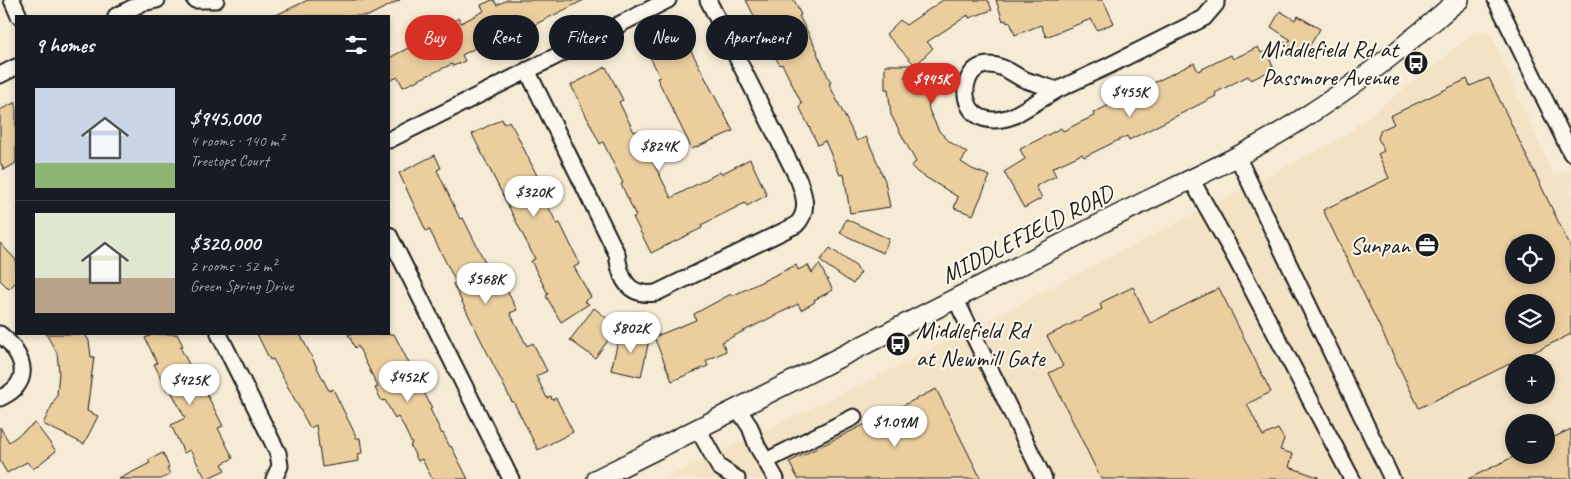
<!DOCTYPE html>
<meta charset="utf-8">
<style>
body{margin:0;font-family:Caveat,sans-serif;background:#242831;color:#f1f3f6;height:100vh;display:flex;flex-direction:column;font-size:19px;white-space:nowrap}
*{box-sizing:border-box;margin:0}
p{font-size:16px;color:#9ea1a6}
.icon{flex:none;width:28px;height:28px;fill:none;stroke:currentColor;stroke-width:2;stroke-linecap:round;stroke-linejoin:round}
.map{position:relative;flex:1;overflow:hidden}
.details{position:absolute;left:15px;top:15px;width:375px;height:320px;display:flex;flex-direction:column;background:#171b24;border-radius:0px;box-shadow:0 2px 8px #0003}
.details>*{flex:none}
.banner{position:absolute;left:405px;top:15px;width:475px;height:45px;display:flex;gap:10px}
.tools{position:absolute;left:1505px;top:234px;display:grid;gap:10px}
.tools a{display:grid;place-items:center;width:50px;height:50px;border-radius:50%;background:#171b24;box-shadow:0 2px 8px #0003;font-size:25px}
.price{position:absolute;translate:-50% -42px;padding:0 11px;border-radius:18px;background:#fff;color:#222;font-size:16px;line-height:32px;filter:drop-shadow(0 1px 2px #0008)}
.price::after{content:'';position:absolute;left:50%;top:30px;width:15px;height:11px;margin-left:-8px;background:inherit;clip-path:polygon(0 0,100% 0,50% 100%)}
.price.selected{background:#d93025;color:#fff}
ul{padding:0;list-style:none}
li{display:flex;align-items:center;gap:15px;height:125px;padding:0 20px}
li+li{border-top:1px solid #363941}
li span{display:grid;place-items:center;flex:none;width:140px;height:100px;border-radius:0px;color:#555}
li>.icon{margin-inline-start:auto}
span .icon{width:60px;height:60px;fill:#fffc;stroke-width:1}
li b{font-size:21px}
h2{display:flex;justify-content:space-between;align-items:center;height:60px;padding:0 20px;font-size:21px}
.tag{padding:0 18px;border-radius:22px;background:#171b24;box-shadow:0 2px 8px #0003;font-size:18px;line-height:45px}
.tag.selected{background:#d93025;color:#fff}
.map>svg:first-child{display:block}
.built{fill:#f3e2c4;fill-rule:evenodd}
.building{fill:#ebce9e;stroke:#1c1c1c;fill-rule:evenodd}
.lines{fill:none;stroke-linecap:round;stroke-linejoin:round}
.minor-casing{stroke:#1c1c1c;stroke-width:19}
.major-casing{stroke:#1c1c1c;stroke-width:22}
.minor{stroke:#fbf7ec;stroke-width:15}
.major{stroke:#fbf7ec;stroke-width:19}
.labels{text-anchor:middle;stroke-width:4;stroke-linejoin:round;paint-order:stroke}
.poi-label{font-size:24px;fill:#1c1c1c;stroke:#fbf7ec;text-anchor:end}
.street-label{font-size:24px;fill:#1c1c1c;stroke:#fbf7ec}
</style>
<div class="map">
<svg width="1571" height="479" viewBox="0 0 1571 479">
<rect width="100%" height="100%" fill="#f6ebd5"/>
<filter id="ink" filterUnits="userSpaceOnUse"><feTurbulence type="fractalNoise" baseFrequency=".02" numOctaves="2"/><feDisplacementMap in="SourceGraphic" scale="10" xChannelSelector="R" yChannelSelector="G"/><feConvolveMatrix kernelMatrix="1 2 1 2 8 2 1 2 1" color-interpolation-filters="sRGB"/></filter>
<g filter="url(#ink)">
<!-- built -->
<path class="built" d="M1475 31 1483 32 1489 35 1493 40 1554 177 1571 169V479H664L907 362 1340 139 1446 56ZM1514 242H1546V275H1514ZM1514 302H1546V335H1514ZM1514 362H1546V395H1514ZM1514 422H1546V455H1514Z"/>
<!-- building -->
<path class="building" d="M308 0H400L368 16H274Z
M492 0H494L497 5 507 0H584L490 47 487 42 462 55 465 61 453 66 452 64 403 87 398 77 389 81V58L416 44 414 41 459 18 461 23 484 11 481 5Z
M746 0H794L801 15 799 16 818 52 817 53 831 83 829 84 857 141 866 137 873 152 885 181 890 207 850 213 844 174 840 175 825 141 818 145 799 106 802 104 782 64 780 65 772 52Z
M943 0H988L992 10 969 18 968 15 927 42 933 48 904 77H921V93H927L929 110 939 131 950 142 967 153 961 162 972 169 990 176 973 215 954 208 958 197 917 172 911 166 916 162 891 115 888 89H885V65H915L886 34 900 20 906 25Z
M996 0H1103L1114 23 1097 30 1091 19 1046 37 1041 25 1015 35 1010 22 1007 23 1006 20 1003 21Z
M1280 11 1295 20 1298 16 1320 29 1304 55 1284 43 1291 40 1271 27Z
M682 30 688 43H687L733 131 692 149 657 78 660 77 645 47Z
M1258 47 1261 53 1266 51 1274 69 1251 80 1248 76 1236 82 1215 93 1216 96 1129 140 1127 136 1084 157 1082 154 1052 168 1056 176 1036 186 1042 198 1024 208 1004 172 1025 159 1020 149 1061 128 1063 131 1079 123 1094 116 1093 113 1194 63 1198 71 1231 55 1233 59Z
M606 67 623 100 619 102 634 132 638 131 671 198 720 172 721 174 750 159 767 195 747 206 745 203 701 225 702 228 651 253 633 217 636 216 621 184 623 183 603 142 600 144 571 85Z
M1489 78 1571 248V334L1419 408 1323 210 1389 178 1378 154 1384 151 1378 138 1381 130 1394 124 1390 116 1467 79 1470 86ZM1514 242H1546V275H1514ZM1514 302H1546V335H1514Z
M16 102V163L4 170 0 162V110Z
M502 119 504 124 509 121 516 133 546 194 543 196 557 224 560 223 580 264 574 267 591 297 584 301 589 304 561 322 546 296 548 294 531 261 535 259 526 241 472 134Z
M435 155 441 168 437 170 460 219 463 218 497 286 503 283 517 310 510 313 527 346 533 343 547 371 536 376 547 398 551 396 552 400 556 398 573 432 538 450 513 401 512 402 453 284 456 282 429 229 426 231 399 173Z
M846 219 889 239 883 253 840 233Z
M0 243 16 260V282L9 289 0 280Z
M830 248 857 267V269L861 272 853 284 820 261Z
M819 264 833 290 814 300 815 302 801 310 798 304 722 342 726 350V351L706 361 708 366 672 381 654 337 696 320 694 314 731 294 732 296 796 265 798 270 808 265 812 273Z
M1133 287 1150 323 1219 288 1271 392 1247 404 1263 436 1278 429 1284 439 1280 450 1293 454 1289 467 1318 477V479H1101L1049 373 1063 366 1047 336 1102 309 1100 304 1102 302Z
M594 308 618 327 595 358 570 340Z
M621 329 634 339 636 332 650 335 641 377 611 370Z
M46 334H85L89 341 91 357H94L87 411 98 416 84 444 43 424 57 395 59 372 57 353Z
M154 334H177L183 346 180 347 197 380 199 379 223 426 218 428 233 458 222 464 225 470 206 479 190 450 184 453 171 425 185 418 170 389 167 390 154 364 157 363 145 338Z
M257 334H300L329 391 333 389 355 434 356 438H360L362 453 358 454 359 461 322 467 316 425 310 428 273 359 270 360Z
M348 334H394L432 408 430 409 442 434 443 433 450 447 451 446 468 479H432L422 459 418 461 410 445 412 444 402 423 398 417 395 419 385 400 382 401 375 388 378 387 358 346 355 348Z
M936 389 981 479H798L789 462Z
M35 423 56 451 33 469 27 462 7 473 0 461V427L9 442Z
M1571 429V479H1468L1517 455H1546V441Z
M163 453 169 467 167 468 170 474 161 479H119L150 463 148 460Z"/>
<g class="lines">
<defs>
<path id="minor" d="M12 0 19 16
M195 0H216
M1496 0 1571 153
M116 16 142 3 157 0
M527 70 617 254C620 279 628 297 656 293L796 225C809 212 805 197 799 181L708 0
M0 75 16 67
M1057 90C1046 86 1032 83 1021 78 1010 72 1002 65 989 65 954 65 956 137 1013 116L1057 90 1108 66 1204 18 1216 4V0
M389 140 668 0
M1237 156 1392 479
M1191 179 1236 259 1352 479
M389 235 511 479
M956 300 1044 479
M0 334C5 339 11 343 14 349 29 370 23 388 0 398
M219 334 278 453 280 466 274 479
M738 409 750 427 757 446 776 479
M698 429 719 467 737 479
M766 461 854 417"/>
<path id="major" d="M597 479C765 395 932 312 1098 225 1167 189 1240 160 1305 117 1342 93 1379 67 1413 38 1429 26 1443 12 1459 0"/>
</defs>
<!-- minor casing -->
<use href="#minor" class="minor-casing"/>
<!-- major casing -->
<use href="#major" class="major-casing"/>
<!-- minor -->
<use href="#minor" class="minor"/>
<!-- major -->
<use href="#major" class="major"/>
</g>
</g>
<!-- icons -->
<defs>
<symbol id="bus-disc" viewBox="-11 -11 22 22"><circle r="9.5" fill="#1c1c1c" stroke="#fbf7ec"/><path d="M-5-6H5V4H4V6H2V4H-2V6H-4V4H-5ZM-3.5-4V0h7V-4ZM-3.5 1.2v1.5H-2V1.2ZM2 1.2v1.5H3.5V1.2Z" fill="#fff"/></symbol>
<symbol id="office-disc" viewBox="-11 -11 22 22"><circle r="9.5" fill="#1c1c1c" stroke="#fbf7ec"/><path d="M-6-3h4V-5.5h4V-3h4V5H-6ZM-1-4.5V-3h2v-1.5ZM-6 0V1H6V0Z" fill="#fff"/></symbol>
</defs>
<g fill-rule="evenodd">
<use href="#bus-disc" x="1402" y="49" width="28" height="28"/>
<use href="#office-disc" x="1413" y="231" width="28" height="28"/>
<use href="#bus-disc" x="884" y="330" width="28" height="28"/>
</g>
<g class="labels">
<!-- poi labels -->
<g class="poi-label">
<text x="1398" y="57">Middlefield Rd at<tspan x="1398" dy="28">Passmore Avenue</tspan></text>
<text x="1410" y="253">Sunpan</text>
<text x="916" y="338" text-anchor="start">Middlefield Rd<tspan x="916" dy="28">at Newmill Gate</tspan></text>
</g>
<!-- street labels -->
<g class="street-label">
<text transform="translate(1027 234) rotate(-27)" y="8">MIDDLEFIELD ROAD</text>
</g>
</g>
</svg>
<div class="tools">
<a><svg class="icon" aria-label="locate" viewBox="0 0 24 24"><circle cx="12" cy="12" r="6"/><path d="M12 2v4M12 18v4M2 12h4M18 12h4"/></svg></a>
<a><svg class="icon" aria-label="layers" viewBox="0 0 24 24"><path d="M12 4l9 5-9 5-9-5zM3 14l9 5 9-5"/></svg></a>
<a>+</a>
<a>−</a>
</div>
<b class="price selected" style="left:932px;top:105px">$945K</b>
<b class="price" style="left:1130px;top:118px">$455K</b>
<b class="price" style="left:659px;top:172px">$824K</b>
<b class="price" style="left:534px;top:218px">$320K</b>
<b class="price" style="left:486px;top:305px">$568K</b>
<b class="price" style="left:631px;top:354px">$802K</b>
<b class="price" style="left:408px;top:403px">$452K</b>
<b class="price" style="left:190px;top:406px">$425K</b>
<b class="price" style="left:895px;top:448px">$1.09M</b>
<div class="banner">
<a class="tag selected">Buy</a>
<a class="tag">Rent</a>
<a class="tag">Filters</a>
<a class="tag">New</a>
<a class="tag">Apartment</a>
</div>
<section class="details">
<h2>9 homes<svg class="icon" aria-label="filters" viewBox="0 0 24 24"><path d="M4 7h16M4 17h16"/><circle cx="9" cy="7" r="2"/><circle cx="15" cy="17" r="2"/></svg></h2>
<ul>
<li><span style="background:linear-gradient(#c9d6e8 75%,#8fb573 0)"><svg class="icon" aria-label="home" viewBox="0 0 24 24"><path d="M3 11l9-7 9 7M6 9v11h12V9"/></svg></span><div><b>$945,000</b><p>4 rooms · 140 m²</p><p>Treetops Court</p></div></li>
<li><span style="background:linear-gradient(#dfe7d0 65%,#b9a48a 0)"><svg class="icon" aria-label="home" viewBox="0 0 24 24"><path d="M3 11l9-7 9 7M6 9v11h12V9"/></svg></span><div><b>$320,000</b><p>2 rooms · 52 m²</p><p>Green Spring Drive</p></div></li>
</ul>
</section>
</div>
